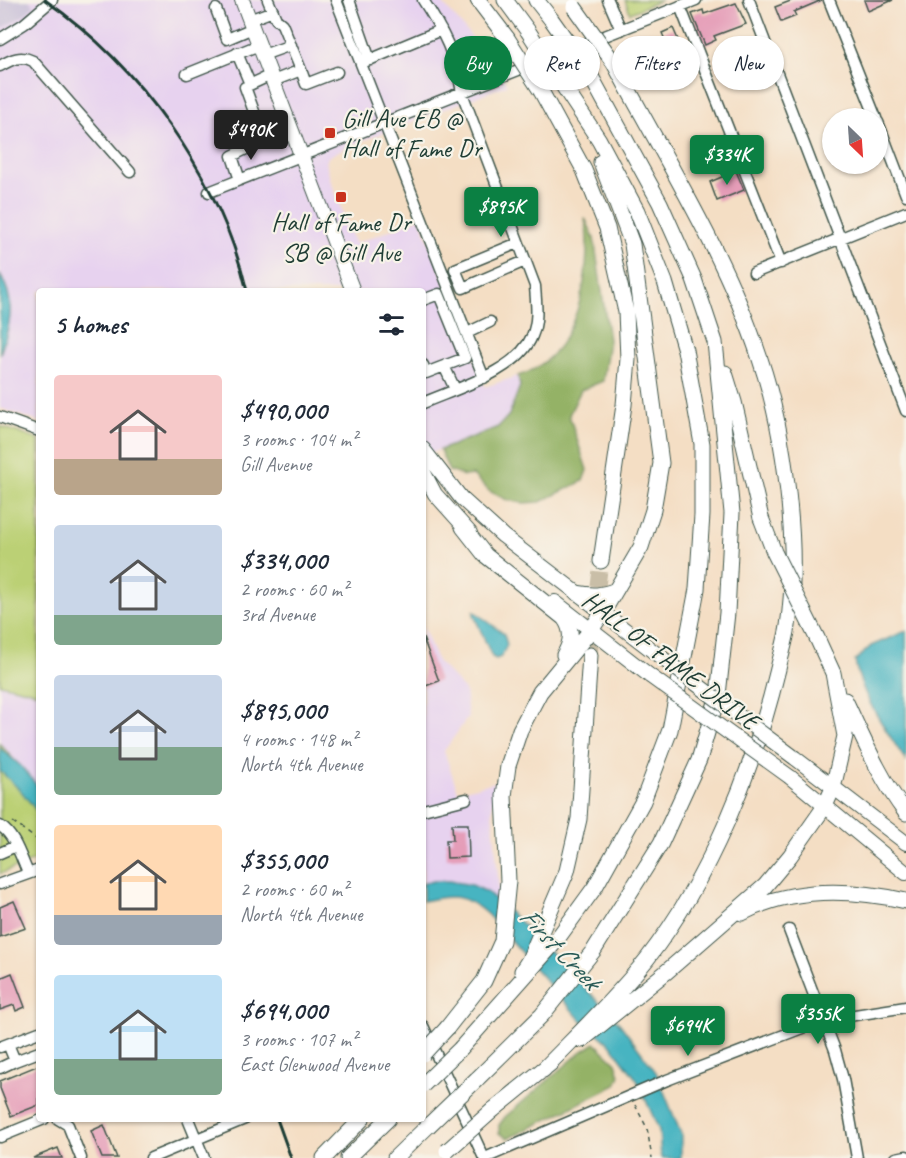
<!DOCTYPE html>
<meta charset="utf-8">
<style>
body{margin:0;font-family:Caveat,sans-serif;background:#f2f2f3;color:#1f2937;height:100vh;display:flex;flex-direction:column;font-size:22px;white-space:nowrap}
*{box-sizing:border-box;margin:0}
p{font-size:20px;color:#747a83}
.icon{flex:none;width:33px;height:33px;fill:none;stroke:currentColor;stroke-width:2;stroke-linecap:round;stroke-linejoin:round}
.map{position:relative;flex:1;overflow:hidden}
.details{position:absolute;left:36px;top:288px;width:390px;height:834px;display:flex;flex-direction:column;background:#fff;border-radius:6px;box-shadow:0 2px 4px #0004}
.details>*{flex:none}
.guide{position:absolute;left:444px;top:36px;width:372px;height:54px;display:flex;gap:12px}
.needle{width:39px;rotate:155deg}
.buttons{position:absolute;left:822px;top:108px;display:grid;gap:12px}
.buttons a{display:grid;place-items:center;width:66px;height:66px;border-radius:50%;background:#fff;box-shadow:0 2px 4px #0004;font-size:30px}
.price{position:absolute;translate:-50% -51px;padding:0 14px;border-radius:6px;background:#0b8043;color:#fff;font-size:20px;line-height:39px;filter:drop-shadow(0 2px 3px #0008)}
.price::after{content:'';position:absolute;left:50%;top:36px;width:18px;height:14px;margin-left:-9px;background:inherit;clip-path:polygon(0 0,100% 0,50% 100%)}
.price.on{background:#222;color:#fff}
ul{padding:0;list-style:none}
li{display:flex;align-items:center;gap:18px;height:150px;padding:0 18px}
li span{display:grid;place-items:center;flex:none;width:168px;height:120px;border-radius:6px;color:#555}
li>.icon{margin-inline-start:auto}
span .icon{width:72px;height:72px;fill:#fffc;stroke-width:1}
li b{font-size:26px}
h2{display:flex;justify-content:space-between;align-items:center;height:72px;padding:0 18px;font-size:26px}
.chip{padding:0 21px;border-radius:27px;background:#fff;box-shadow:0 2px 4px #0004;font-size:21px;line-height:54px}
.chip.on{background:#0b8043;color:#fff}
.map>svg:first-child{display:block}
.built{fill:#e7d2ef}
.industrial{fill:#c8bfd8}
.green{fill:#bbd074;stroke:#6d8654;stroke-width:1.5}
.forest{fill:#94b266;stroke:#5a784d;stroke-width:1.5}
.water{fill:#46b4c1;stroke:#32787a;stroke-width:1.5}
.building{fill:#e59db8}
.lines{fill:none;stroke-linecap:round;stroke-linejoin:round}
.highway-tunnel{stroke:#c9bea7;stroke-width:15;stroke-dasharray:15 8;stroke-linecap:butt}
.minor-casing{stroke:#3f554a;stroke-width:13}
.major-casing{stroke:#3f554a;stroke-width:16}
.highway-casing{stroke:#3f554a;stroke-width:17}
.path{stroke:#3f554a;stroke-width:1.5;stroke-dasharray:4.5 4.5;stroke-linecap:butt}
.minor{stroke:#fff;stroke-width:10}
.major{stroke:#fff;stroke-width:14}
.highway{stroke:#fff;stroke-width:15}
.rail{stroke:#1f3d34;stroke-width:3}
.major-bridge-casing{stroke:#3f554a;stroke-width:16;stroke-linecap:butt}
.highway-bridge-casing{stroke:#3f554a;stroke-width:17;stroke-linecap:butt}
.major-bridge{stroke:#fff;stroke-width:14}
.highway-bridge{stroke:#fff;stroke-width:15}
.poi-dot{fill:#c8321e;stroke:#f7f3e8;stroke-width:2}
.labels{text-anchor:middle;stroke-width:4.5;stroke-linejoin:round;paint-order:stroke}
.poi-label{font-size:26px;fill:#1f3d34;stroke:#f7f3e8;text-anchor:start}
.street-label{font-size:26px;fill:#1f3d34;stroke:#f7f3e8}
.water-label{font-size:27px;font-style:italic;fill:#295b57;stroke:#f7f3e8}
</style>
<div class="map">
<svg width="906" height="1158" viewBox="0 0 906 1158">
<rect width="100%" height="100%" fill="#f7f3e8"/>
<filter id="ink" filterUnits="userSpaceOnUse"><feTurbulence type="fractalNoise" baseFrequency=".0167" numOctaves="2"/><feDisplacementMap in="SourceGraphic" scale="12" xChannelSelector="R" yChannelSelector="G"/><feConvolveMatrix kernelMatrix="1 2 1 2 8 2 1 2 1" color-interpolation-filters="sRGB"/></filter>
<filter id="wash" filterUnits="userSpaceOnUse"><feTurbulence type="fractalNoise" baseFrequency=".008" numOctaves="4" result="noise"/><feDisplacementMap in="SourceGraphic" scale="24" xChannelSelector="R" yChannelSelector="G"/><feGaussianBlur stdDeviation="1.35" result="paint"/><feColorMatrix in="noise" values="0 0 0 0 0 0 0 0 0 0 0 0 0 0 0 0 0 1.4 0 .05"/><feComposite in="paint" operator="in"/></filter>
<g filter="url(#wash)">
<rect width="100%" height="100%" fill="#f4dec4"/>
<!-- built -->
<path class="built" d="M0 0H440L494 63 507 85 344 148 328 157 326 163 330 179 355 244 420 218 485 387 518 376 520 386 509 415 498 427 423 456V291H39V422L0 408V354L9 328 5 283 0 275Z
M423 626 437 661 465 690 468 717 444 751 458 792 495 782 492 811 498 876 499 902 487 892 449 881 423 883Z
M0 684 39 693V788L0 744Z"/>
<!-- industrial -->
<path class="industrial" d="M0 0H29L34 6 23 16 0 29Z"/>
<!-- green -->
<path class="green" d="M625 0H661L630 13Z
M0 426 39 440V693L0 684Z
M0 744 39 788V858L0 874Z"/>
<!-- forest -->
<path class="forest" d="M585 218 594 238 609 340 603 381 581 390 569 415 587 470 583 481 540 502 523 503 507 500 489 491 473 475 464 476 449 471 440 450 498 427 509 415 520 386 518 376C578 358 593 272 585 218Z
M595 1043 616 1063 620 1075 616 1085 518 1134 507 1138 499 1133V1125L505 1117 581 1052Z"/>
<!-- water -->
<path class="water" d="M0 275C17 301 10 327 0 354Z
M474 611 504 634 507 645 501 657 496 659 492 657 474 615Z
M906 631V761C887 731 861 697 855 661L871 646Z
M0 748 21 766 39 788V814L21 791 0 771Z
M434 881H449L472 885 487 892 528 929 620 1024 656 1072 681 1134V1158H661L659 1130 637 1080 611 1045 578 1017 488 915C464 893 453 895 423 901V883Z"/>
<g id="blocks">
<!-- building -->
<path class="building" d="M793 0H822L794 12 796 16 781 22 775 7Z
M864 0H893L868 11Z
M736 3 746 24 714 36 716 40 705 45 692 14 703 10 704 14Z
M673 28 683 51 672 56 662 33Z
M745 44 751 61 727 70 721 53Z
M736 171 744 190 717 201 710 182Z
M423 638 439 681 423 687Z
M452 824H468L469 857 447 858 446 840H453Z
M14 901 26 928 0 937V907Z
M12 973 25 1007 16 1011 14 1005 0 1010V978Z
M39 1065V1105L11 1116 0 1088V1081Z
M104 1125 117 1158H102L91 1131Z
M58 1148 62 1158H33Z"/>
</g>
</g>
<g filter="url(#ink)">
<use href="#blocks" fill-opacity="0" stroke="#3f554a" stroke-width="1.5"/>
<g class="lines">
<!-- highway-tunnel -->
<path class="highway-tunnel" d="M590 655 601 561"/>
<defs>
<path id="minor" d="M268 0 276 19 282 24 301 70 273 81
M336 0 484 378
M349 0 370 60
M423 0C442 29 457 58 462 93L535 286C536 303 539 320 532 336 518 371 455 389 423 403
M608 0 621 30
M749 0 906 411
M829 0 876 118
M680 6 781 263
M216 9 227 39 253 28
M249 20 273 11
M0 39 24 24 52 0
M237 53 250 84
M263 55 291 45
M362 63 441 30
M0 66C12 59 21 55 33 61L130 172
M301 70 306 84 337 72
M187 74 259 45
M878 122 906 195
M260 128 287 117
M240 180 232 156 254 145 260 128 245 87 271 75
M209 192 696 0
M518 243 455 269 463 288 525 261
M754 273 906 212
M423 300 439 294 465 358 444 366 455 389
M467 333 490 322
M423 365 426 373 444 366
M0 417 39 431
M423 810 466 799
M0 826C15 835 21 858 28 873
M0 853 16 846
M0 884 39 870
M789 930 835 1050 843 1079 857 1158
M423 1026 484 1158
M0 1047 39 1032
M15 1061 39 1052
M0 1068 15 1061 8 1044
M58 1119 68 1125 81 1158
M188 1119 204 1158
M0 1137 44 1119
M151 1158 245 1119
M485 1158 667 1080 823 1020 906 1007
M896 1158 906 1156"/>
<path id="major" d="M242 0 353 291
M423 449 461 498 503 536 658 655
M423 471 435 494 470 533
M555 602 650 676
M795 758 906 843
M790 777 906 873"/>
<path id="highway" d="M478 0 507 38
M505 0 528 31
M536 0 551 19
M541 91 584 170 607 228 626 312 628 359 624 405 601 561
M725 373 734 402 761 518
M463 527 485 555 564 618C573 630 572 642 564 655
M577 593C592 596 602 596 616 590
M845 700C863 738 880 779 906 813
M742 913C793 886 852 889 906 901
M522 971 529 960 567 871 579 819 590 655
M447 1028 484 981 502 941 508 881 504 796 508 766 520 730 540 692 591 630 603 612 641 547 653 510 661 463 632 244 601 162
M582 1040 665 973 765 886 790 856 825 806 833 788 845 736 833 673 817 638
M461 1048 555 942 595 887 643 801 670 730 697 589 702 515V444L685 350 665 282 637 211 599 140 560 81
M543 1070C578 1034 615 999 647 959 710 878 754 769 778 669 781 655 786 640 788 626 800 549 785 433 760 359 726 255 665 159 614 63
M477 1079 542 1015 594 950 661 843 699 760 718 695 727 613 732 513 715 342 694 279 660 203 588 71
M493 1110 551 1063
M324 1158 362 1119
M348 1158 388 1119
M395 1158 428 1126"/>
</defs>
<!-- minor casing -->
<use href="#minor" class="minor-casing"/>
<!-- major casing -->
<use href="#major" class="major-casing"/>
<!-- highway casing -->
<use href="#highway" class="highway-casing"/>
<!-- path -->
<path class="path" d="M13 822 39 841
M635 1105 647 1128 652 1158"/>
<!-- minor -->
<use href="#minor" class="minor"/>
<!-- major -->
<use href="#major" class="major"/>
<!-- highway -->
<use href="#highway" class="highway"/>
<!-- rail -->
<path class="rail" d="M45 0C140 66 220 177 247 291
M277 1119 291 1158"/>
<defs>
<path id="major-bridge" d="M658 655 795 758
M650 676 790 777"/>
<path id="highway-bridge" d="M574 7 614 63
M551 19 588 71
M528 31 560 81
M507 38 541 91
M761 518 774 552 817 638
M423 1054 447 1028
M423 1085 461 1048
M428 1126 477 1079
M447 1151 493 1110"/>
</defs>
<!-- major-bridge casing -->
<use href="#major-bridge" class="major-bridge-casing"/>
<!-- highway-bridge casing -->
<use href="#highway-bridge" class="highway-bridge-casing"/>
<!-- major-bridge -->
<use href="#major-bridge" class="major-bridge"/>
<!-- highway-bridge -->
<use href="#highway-bridge" class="highway-bridge"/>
</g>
</g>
<!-- markers -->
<g class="poi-dot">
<rect x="324" y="127" width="12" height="12" rx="3"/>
<rect x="335" y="191" width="12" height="12" rx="3"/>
</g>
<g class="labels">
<!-- poi labels -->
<g class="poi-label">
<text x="342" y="127">Gill Ave EB @<tspan x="342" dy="30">Hall of Fame Dr</tspan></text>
<text x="341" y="231" text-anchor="middle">Hall of Fame Dr<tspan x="341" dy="30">SB @ Gill Ave</tspan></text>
</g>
<!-- street labels -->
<g class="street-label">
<text transform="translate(671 660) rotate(37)" y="9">HALL OF FAME DRIVE</text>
</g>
<!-- water labels -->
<g class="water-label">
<text transform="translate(560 948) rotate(46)" y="9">First Creek</text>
</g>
</g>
</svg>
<div class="buttons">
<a><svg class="needle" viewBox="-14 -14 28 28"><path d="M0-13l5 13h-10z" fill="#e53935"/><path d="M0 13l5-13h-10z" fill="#747a83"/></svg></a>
</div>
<b class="price on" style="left:251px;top:161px">$490K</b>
<b class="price" style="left:727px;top:186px">$334K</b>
<b class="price" style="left:501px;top:238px">$895K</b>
<b class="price" style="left:818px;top:1045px">$355K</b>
<b class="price" style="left:688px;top:1057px">$694K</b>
<div class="guide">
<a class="chip on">Buy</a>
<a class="chip">Rent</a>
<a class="chip">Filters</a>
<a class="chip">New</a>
</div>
<section class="details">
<h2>5 homes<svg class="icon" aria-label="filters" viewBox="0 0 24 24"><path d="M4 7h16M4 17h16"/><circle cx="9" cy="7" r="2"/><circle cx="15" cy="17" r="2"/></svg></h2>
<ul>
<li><span style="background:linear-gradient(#f6c9c9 70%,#b9a48a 0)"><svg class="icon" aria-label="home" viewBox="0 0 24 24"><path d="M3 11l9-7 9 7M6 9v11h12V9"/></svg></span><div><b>$490,000</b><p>3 rooms · 104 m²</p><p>Gill Avenue</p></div></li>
<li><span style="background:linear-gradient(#c9d6e8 75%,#7fa58c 0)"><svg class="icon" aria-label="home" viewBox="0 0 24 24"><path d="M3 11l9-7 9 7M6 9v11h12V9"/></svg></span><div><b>$334,000</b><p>2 rooms · 60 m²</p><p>3rd Avenue</p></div></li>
<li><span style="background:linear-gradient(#c9d6e8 60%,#7fa58c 0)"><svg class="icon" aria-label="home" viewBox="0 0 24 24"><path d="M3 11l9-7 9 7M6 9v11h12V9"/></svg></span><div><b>$895,000</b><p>4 rooms · 148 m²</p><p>North 4th Avenue</p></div></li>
<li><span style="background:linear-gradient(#ffd9b3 75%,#9aa5b1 0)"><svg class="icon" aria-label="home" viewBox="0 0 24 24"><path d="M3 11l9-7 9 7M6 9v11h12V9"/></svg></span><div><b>$355,000</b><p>2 rooms · 60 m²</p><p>North 4th Avenue</p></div></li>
<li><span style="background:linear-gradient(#bfe0f5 70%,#7fa58c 0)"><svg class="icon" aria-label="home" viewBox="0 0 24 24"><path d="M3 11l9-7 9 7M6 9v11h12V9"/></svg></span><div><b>$694,000</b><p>3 rooms · 107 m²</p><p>East Glenwood Avenue</p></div></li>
</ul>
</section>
</div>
